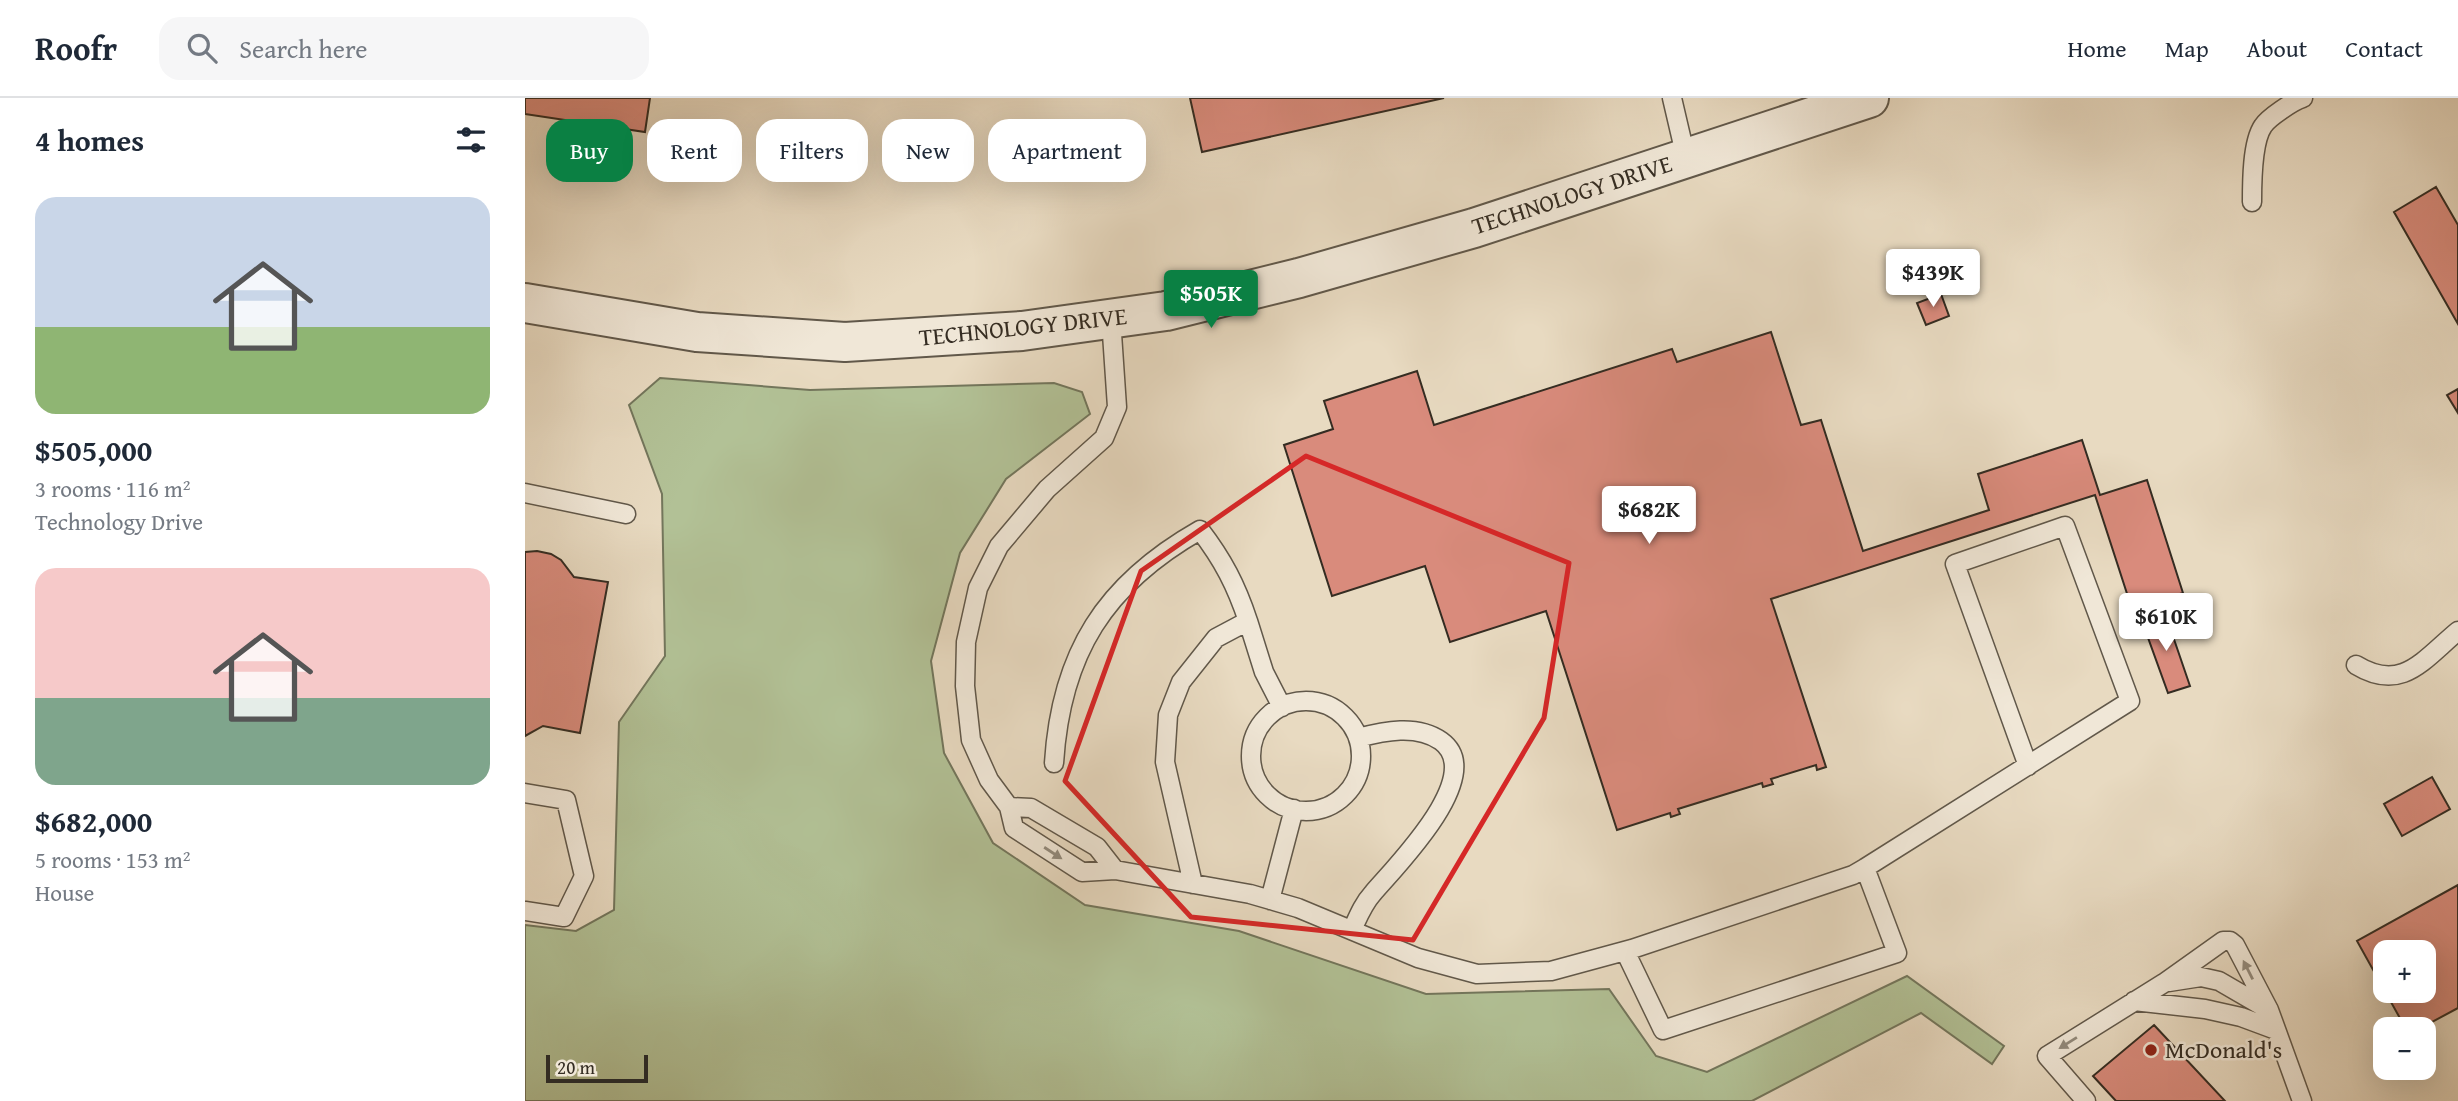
<!DOCTYPE html>
<meta charset="utf-8">
<style>
body{margin:0;font-family:"Gentium Book Plus",serif;background:#f6f6f7;color:#1f2937;height:100vh;display:flex;flex-direction:column;font-size:26px;white-space:nowrap}
*{box-sizing:border-box;margin:0}
p{font-size:23px;color:#747a83}
.icon{flex:none;width:38px;height:38px;fill:none;stroke:currentColor;stroke-width:2;stroke-linecap:round;stroke-linejoin:round}
.map{position:relative;flex:1;overflow:hidden}
.side{display:flex;flex-direction:column;background:#fff;width:525px}
.side>*{flex:none}
.hud{position:absolute;left:21px;top:21px;width:665px;height:63px;display:flex;gap:14px}
.tools{position:absolute;left:1848px;top:842px;display:grid;gap:14px}
.tools a{display:grid;place-items:center;width:63px;height:63px;border-radius:14px;background:#fff;box-shadow:0 7px 28px #0002;font-size:35px}
.scale{position:absolute;left:21px;bottom:18px;width:102px;box-sizing:border-box;padding-left:7px;border:4px solid #342c22;border-top:0;font-size:19px;line-height:24px;white-space:nowrap;color:#342c22;-webkit-text-stroke:5px #f0e7d7;paint-order:stroke}
.price{position:absolute;translate:-50% -60px;padding:0 16px;border-radius:7px;background:#fff;color:#222;font-size:23px;line-height:46px;filter:drop-shadow(0 2px 4px #0008)}
.price::after{content:'';position:absolute;left:50%;top:42px;width:21px;height:16px;margin-left:-10px;background:inherit;clip-path:polygon(0 0,100% 0,50% 100%)}
.price.selected{background:#0b8043;color:#fff}
ul{padding:0;list-style:none}
li{display:grid;align-content:center;gap:14px;height:371px;padding:0 35px}
li span{display:grid;place-items:center;height:217px;border-radius:21px;color:#555}
li>.icon{margin-inline-start:auto}
span .icon{width:126px;height:126px;fill:#fffc;stroke-width:1}
li b{font-size:30px}
h2{display:flex;justify-content:space-between;align-items:center;height:84px;padding:0 35px;font-size:30px}
.chip{padding:0 24px;border-radius:21px;background:#fff;box-shadow:0 7px 28px #0002;font-size:24px;line-height:63px}
.chip.selected{background:#0b8043;color:#fff}
header{display:flex;align-items:center;gap:42px;box-sizing:border-box;height:98px;padding:0 35px;background:#fff;border-bottom:2px solid #e0e1e3}
header strong{font-size:33px}
nav{display:flex;gap:38px;margin-inline-start:auto;font-size:24px}
.search{width:490px;height:63px;background:#f6f6f7;display:flex;align-items:center;gap:18px;box-sizing:border-box;padding:0 24px;border-radius:21px;color:#747a83;font-size:26px}
main{display:flex;flex:1;min-height:0}
.map>svg:first-child{display:block}
.green{fill:#b2c196;stroke:#73765c;stroke-width:2}
.building{fill:#d98b7c;stroke:#342c22;stroke-width:2;fill-rule:evenodd}
.lines{fill:none;stroke-linecap:round;stroke-linejoin:round}
.service-casing{stroke:#61584a;stroke-width:21}
.tertiary-casing{stroke:#61584a;stroke-width:42}
.service{stroke:#f0e7d7;stroke-width:18}
.tertiary{stroke:#f0e7d7;stroke-width:38}
.oneway{fill:#928a7c}
.marked{fill:none;stroke:#d62828;stroke-width:5;stroke-linejoin:round}
.poi-dot{fill:#8f2418;stroke:#f0e7d7;stroke-width:2.5}
.labels{text-anchor:middle;stroke-width:5;stroke-linejoin:round;paint-order:stroke}
.street-label{font-size:24px;fill:#342c22;stroke:#f0e7d7}
.poi-label{font-size:24px;fill:#342c22;stroke:#f0e7d7;text-anchor:start}
</style>
<header>
<strong>Roofr</strong>
<div class="search"><svg class="icon" aria-label="search" viewBox="0 0 24 24"><circle cx="10" cy="10" r="6"/><path d="M15 15l6 6"/></svg>Search here</div>
<nav><a>Home</a><a>Map</a><a>About</a><a>Contact</a></nav>
</header>
<main>
<section class="side">
<h2>4 homes<svg class="icon" aria-label="filters" viewBox="0 0 24 24"><path d="M4 7h16M4 17h16"/><circle cx="9" cy="7" r="2"/><circle cx="15" cy="17" r="2"/></svg></h2>
<ul>
<li><span style="background:linear-gradient(#c9d6e8 60%,#8fb573 0)"><svg class="icon" aria-label="home" viewBox="0 0 24 24"><path d="M3 11l9-7 9 7M6 9v11h12V9"/></svg></span><div><b>$505,000</b><p>3 rooms · 116 m²</p><p>Technology Drive</p></div></li>
<li><span style="background:linear-gradient(#f6c9c9 60%,#7fa58c 0)"><svg class="icon" aria-label="home" viewBox="0 0 24 24"><path d="M3 11l9-7 9 7M6 9v11h12V9"/></svg></span><div><b>$682,000</b><p>5 rooms · 153 m²</p><p>House</p></div></li>
</ul>
</section>
<div class="map">
<svg width="1933" height="1003" viewBox="0 0 1933 1003">
<rect width="100%" height="100%" fill="#e8dac1"/>
<filter id="stains"><feTurbulence type="fractalNoise" baseFrequency=".00286" numOctaves="4"/><feColorMatrix values="0 0 0 0 .2 0 0 0 0 .09 0 0 0 0 .02 0 0 0 .5 -.17"/></filter>
<radialGradient id="worn" r=".72"><stop offset=".6" stop-color="#630" stop-opacity="0"/><stop offset="1" stop-color="#630" stop-opacity=".3"/></radialGradient>
<!-- green -->
<path class="green" d="M135 280 285 292 529 285 557 294 565 316 481 381 435 455 406 563 419 655 468 745 560 807 714 833 901 896 1084 891 1131 958 1182 974 1382 878 1479 948 1467 966 1396 915 1227 1003H0V827L51 833 89 812 94 624 140 558 137 396 104 307Z"/>
<!-- building -->
<path class="building" d="M0 0H125L120 34 0 16Z
M665 0H919L677 54Z
M1911 89 1933 127V226L1869 114Z
M1416 196 1424 218 1401 227 1392 205Z
M1246 234 1276 327 1296 322 1338 453 1464 412 1453 376 1557 342 1575 397 1622 382 1658 495 1607 511 1570 397 1246 501 1301 669 1292 672 1291 667 1246 681 1248 686 1238 689 1237 685 1153 711 1155 716 1146 719 1145 715 1092 732 1021 513 925 544 900 468 807 498 759 347 808 331 799 303 892 273 909 327 1147 251 1152 264Z
M1933 291V315L1922 297Z
M12 453 26 456 36 462 49 479 83 484 55 635 18 628 0 638V454Z
M1640 515 1665 588 1643 595 1617 523Z
M1907 679 1925 711 1877 738 1859 706Z
M1933 787V910L1894 931H1881L1832 843ZM1860 854H1899V892H1860Z
M1629 927 1700 1003H1591L1568 978Z"/>
<g class="lines">
<defs>
<path id="service" d="M1147 0 1161 60
M1727 104C1727 84 1727 44 1738 28 1743 20 1768 3 1778 0
M586 221 592 309 579 340 522 391 474 448 453 490 441 544 440 588 446 642 464 682 484 709 489 730 557 774 590 772 725 796 773 810 893 860 952 876 1026 873 1107 851 1328 777 1340 770 1605 603 1540 428 1430 466 1503 668
M0 395 101 416
M723 523 739 574 757 609
M1831 567C1877 595 1898 562 1933 533
M726 658a55 55 0 1 1 110 0a55 55 0 1 1-110 0Z
M529 665C536 555 580 486 675 432 698 462 711 487 723 523L691 540 656 584 643 617 640 664 668 786
M0 695 41 702 59 778 39 819 0 813
M484 709 506 710 572 749 590 772
M745 802 769 711
M827 832C833 819 838 806 848 795 870 769 963 677 916 643 892 626 859 633 833 640
M1100 853 1138 932 1372 855 1340 770
M1644 884 1676 879 1694 883 1744 912
M1609 903 1680 911 1716 919 1751 932
M1561 1003 1522 958 1639 885 1698 843H1705L1710 847 1744 912 1777 1003"/>
<path id="tertiary" d="M0 205 172 234 320 244 497 233 641 213 774 180 949 130 1344 0"/>
</defs>
<!-- service casing -->
<use href="#service" class="service-casing"/>
<!-- tertiary casing -->
<use href="#tertiary" class="tertiary-casing"/>
<!-- service -->
<use href="#service" class="service"/>
<!-- tertiary -->
<use href="#tertiary" class="tertiary"/>
</g>
<!-- one-way arrows -->
<defs><path id="oneway-solid" d="M-6-.8H1V-3.2L6.5 0L1 3.2V.8H-6Z" transform="scale(1.75)"/></defs>
<g class="oneway">
<use href="#oneway-solid" transform="translate(528 755) rotate(33)"/>
<use href="#oneway-solid" transform="translate(1723 872) rotate(-117)"/>
<use href="#oneway-solid" transform="translate(1543 945) rotate(148)"/>
</g>
<!-- marked area -->
<path class="marked" d="M781 358 1044 465 1019 620 888 842 666 819 540 683 616 473Z"/>
<!-- markers -->
<circle class="poi-dot" cx="1626" cy="952" r="7"/>
<g class="labels">
<!-- street labels -->
<g class="street-label">
<text transform="translate(1047 97) rotate(-18)" y="8">TECHNOLOGY DRIVE</text>
<text transform="translate(498 229) rotate(-6)" y="8">TECHNOLOGY DRIVE</text>
</g>
<!-- poi labels -->
<g class="poi-label">
<text x="1640" y="960">McDonald's</text>
</g>
</g>
<rect width="100%" height="100%" filter="url(#stains)"/>
<rect width="100%" height="100%" fill="url(#worn)"/>
</svg>
<div class="tools">
<a>+</a>
<a>−</a>
</div>
<div class="scale">20 m</div>
<b class="price" style="left:1408px;top:211px">$439K</b>
<b class="price selected" style="left:686px;top:232px">$505K</b>
<b class="price" style="left:1124px;top:448px">$682K</b>
<b class="price" style="left:1641px;top:555px">$610K</b>
<div class="hud">
<a class="chip selected">Buy</a>
<a class="chip">Rent</a>
<a class="chip">Filters</a>
<a class="chip">New</a>
<a class="chip">Apartment</a>
</div>
</div>
</main>
